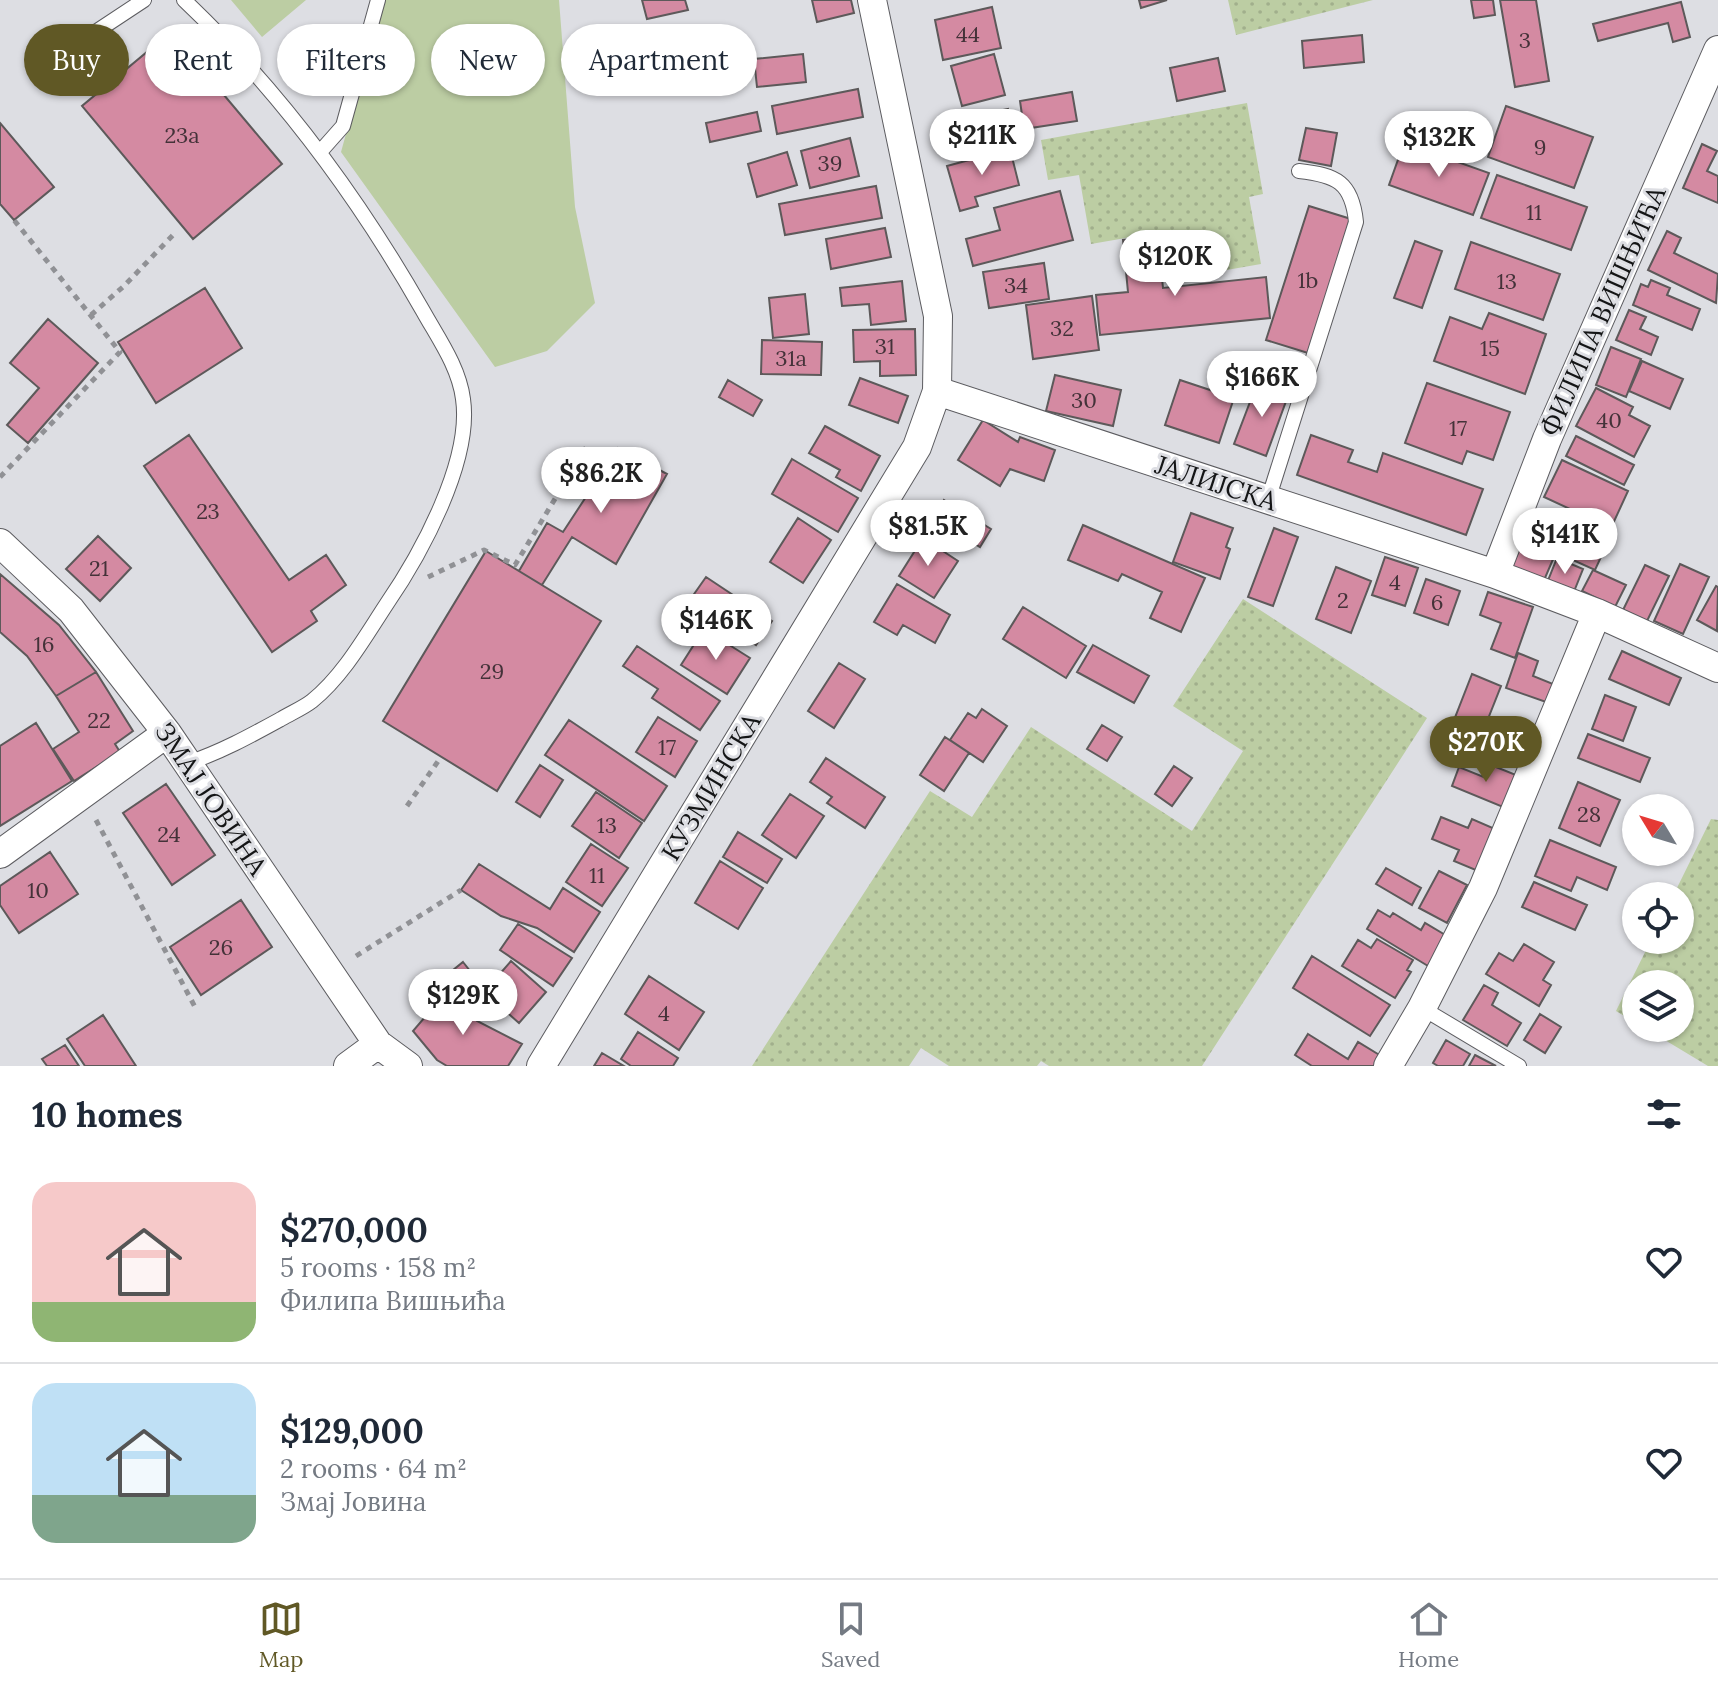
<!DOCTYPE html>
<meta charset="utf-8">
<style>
body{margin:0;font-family:Lora,serif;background:#f6f6f7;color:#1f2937;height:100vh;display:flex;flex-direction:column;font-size:30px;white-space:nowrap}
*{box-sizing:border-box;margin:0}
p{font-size:26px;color:#747a83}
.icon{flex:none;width:44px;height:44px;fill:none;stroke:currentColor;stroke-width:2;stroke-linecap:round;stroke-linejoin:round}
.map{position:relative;height:1066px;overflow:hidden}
.drawer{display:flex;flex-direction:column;background:#fff;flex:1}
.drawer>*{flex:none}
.hud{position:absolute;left:24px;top:24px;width:800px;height:72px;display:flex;gap:16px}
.needle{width:52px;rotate:308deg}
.fabs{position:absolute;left:1622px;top:794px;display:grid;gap:16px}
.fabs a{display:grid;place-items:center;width:72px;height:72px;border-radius:50%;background:#fff;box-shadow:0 2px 6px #0004;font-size:40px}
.price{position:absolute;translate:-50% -68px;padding:0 18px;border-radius:28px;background:#fff;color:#222;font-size:26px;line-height:52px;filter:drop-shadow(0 2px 4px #0008)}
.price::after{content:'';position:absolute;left:50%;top:48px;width:24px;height:18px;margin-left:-12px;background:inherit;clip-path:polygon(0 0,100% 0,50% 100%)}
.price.current{background:#605825;color:#fff}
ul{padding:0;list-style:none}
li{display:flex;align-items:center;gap:24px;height:200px;padding:0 32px}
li+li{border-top:2px solid #e0e1e3}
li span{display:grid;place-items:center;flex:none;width:224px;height:160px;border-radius:24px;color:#555}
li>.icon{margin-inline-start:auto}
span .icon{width:96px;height:96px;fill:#fffc;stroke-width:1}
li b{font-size:34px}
h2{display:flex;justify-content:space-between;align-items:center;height:96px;padding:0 32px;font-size:34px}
.chip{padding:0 28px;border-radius:36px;background:#fff;box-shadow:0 2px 6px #0004;font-size:28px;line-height:72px}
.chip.current{background:#605825;color:#fff}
.tab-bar{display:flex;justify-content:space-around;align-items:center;height:112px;border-top:2px solid #e0e1e3;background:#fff;font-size:22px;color:#747a83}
.tab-bar a{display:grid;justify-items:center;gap:4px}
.tab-bar .current{color:#605825}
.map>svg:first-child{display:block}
.grass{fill:#bccda3}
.park{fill:url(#park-dots)}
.building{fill:#d48aa2;stroke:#5d595a;stroke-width:2}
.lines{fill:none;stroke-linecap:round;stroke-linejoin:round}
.service-casing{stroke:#5c5c60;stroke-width:16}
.minor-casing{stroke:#5c5c60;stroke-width:30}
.path{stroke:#909195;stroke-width:5;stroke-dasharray:6 6;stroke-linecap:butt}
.service{stroke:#fff;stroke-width:14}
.minor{stroke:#fff;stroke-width:28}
.labels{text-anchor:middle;stroke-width:6;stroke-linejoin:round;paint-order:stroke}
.number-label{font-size:22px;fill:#443239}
.street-label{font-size:26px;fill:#141516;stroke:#dddee3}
</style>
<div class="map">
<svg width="1718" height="1066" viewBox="0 0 1718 1066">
<defs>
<pattern id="park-dots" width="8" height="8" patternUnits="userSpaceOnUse" patternTransform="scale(2)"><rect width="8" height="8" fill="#bccda3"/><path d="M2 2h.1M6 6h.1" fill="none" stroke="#a1af8c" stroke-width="1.8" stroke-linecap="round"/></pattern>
</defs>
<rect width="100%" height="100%" fill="#dddee3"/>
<!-- grass -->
<path class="grass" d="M231 0H306L262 37Z
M383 0H559L575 207 595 303 547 351 495 367 341 152Z"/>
<!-- park -->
<path class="park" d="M1228 0H1373L1236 35Z
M1247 103 1263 194 1249 197 1261 264 1175 279 1166 231 1091 244 1079 175 1048 180 1041 140Z
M1243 599 1427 718 1202 1066H1049L1041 1061 1037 1066H949L921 1048 909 1066H752L930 791 972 817 1031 727 1192 831 1243 751 1173 706Z
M1711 819 1718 820V1066H1708L1645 1028H1680V984H1636V1023L1616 1011 1651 940H1680V896H1673Z"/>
<!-- building -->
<path class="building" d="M642 0H685L688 10 647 19Z
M812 0H851L854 13 817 22Z
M1139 0H1167L1141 8Z
M1471 0H1493L1495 15 1474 18Z
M1500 0H1536L1549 81 1515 87Z
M1681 2 1690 37 1673 42 1668 23 1598 41 1593 24Z
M992 7 1001 48 943 60 935 20Z
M171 32 282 164 193 239 82 106Z
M1362 35 1364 62 1304 68 1302 41Z
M803 54 806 82 757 87 754 59Z
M994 54 1005 95 962 106 951 66Z
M1218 58 1225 91 1177 101 1170 68Z
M858 89 863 117 777 134 772 106Z
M1072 92 1077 121 1024 129 1020 101Z
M1506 106 1593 137 1574 188 1488 157Z
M1008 109 1015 142 949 155 942 123Z
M757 112 761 131 710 142 706 123Z
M0 123 54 187 14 220 0 204Z
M1306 128 1337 133 1331 166 1299 160Z
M850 138 859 176 810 188 801 151Z
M1404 143 1489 173 1473 215 1389 185Z
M1702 144 1717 151 1707 171 1718 176V203L1683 188Z
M1010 149 1019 185 975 197 978 206 960 211 947 166Z
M787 152 797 185 757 197 748 164Z
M1497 175 1587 207 1571 250 1481 218Z
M876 186 882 218 785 235 779 204Z
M1060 191 1073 240 973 266 966 239 1000 230 994 208Z
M1309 206 1351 219 1308 353 1266 340Z
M885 228 891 257 831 269 826 239Z
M1667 231 1681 238 1674 253 1718 274 1716 303 1648 270Z
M1158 237 1163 288 1266 277 1270 318 1100 335 1096 295 1128 292 1123 240Z
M1415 241 1442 251 1422 308 1394 298Z
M1471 242 1560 274 1543 320 1455 289Z
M1044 263 1049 299 989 308 983 272Z
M1651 280 1670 288 1667 295 1700 309 1692 330 1633 305 1641 284 1648 287Z
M902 281 906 321 871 325 869 304 842 306 840 288Z
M205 288 242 348 156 403 118 342Z
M805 294 809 334 773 338 769 298Z
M1092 296 1099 350 1033 359 1026 305Z
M1629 310 1646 317 1640 329 1658 337 1651 355 1616 340Z
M1489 313 1546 334 1525 394 1434 361 1450 317 1482 329Z
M48 319 98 363 28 443 7 425 39 388 10 363Z
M915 329 916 375 880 376V361L854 362 853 330Z
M762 340 822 342 821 375 761 374Z
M1611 347 1641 359 1626 397 1596 385Z
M1642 361 1683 379 1670 409 1629 391Z
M1055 375 1121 390 1113 426 1046 411Z
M860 378 908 396 898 423 849 405Z
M728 380 762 400 753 416 719 397Z
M1180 380 1234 398 1219 443 1165 425Z
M1258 381 1289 393 1266 456 1234 444Z
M1427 383 1510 412 1493 460 1467 451 1462 464 1405 443Z
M1596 388 1633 407 1629 415 1650 426 1634 457 1576 426Z
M983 420 1018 442 1020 437 1055 450 1044 481 1010 469 1000 486 958 460Z
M825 426 880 456 861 491 836 477 840 470 809 453Z
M189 435 289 580 326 555 346 585 311 611 317 621 272 652 144 466Z
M1311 435 1353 450 1348 462 1377 472 1383 453 1483 489 1466 535 1297 475Z
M1576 436 1634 465 1624 485 1566 456Z
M618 448 667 474 616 564 572 537 542 585 519 571 547 523 563 532Z
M792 459 858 498 838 532 772 494Z
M1562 460 1628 491 1611 528 1544 497Z
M944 500 991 529 980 547 956 532 947 548 924 534Z
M1191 513 1233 528 1226 547 1230 549 1220 579 1173 562Z
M1572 513 1613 531 1595 570 1555 552Z
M798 518 831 540 803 583 770 562Z
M1083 525 1205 578 1181 632 1150 618 1162 592 1122 574 1118 581 1068 560Z
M1274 528 1298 537 1273 606 1248 597Z
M1528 529 1546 536 1539 551 1554 557 1542 585 1510 571Z
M98 536 131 568 100 601 66 569Z
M923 538 958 561 934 598 899 576Z
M486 551 601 621 497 791 383 721Z
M1385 557 1418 568 1405 606 1372 595Z
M1557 558 1583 569 1573 594 1547 583Z
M1680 564 1709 577 1683 634 1654 621Z
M1645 565 1669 576 1647 621 1623 610Z
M1336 567 1371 581 1351 633 1316 619Z
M1593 570 1626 585 1615 607 1582 591Z
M0 574 59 625 96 672 56 696 27 656 0 632Z
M706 577 733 595 712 625 685 607Z
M1426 579 1460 591 1448 625 1414 613Z
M897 584 950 615 935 643 903 625 897 635 874 622Z
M1716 586 1718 587 1717 631 1697 620Z
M1488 592 1533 607 1515 658 1491 649 1501 623 1480 615Z
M736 597 772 621 756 645 720 621Z
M1023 607 1086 646 1066 678 1003 639Z
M704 629 750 658 727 694 681 665Z
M1093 645 1149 676 1134 703 1077 672Z
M637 646 720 701 700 730 652 698 658 689 623 666Z
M1622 651 1681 678 1669 705 1609 679Z
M1518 653 1538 661 1533 676 1553 684 1546 702 1506 688Z
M839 663 865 679 834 728 808 711Z
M96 672 133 731 115 744 120 752 74 781 53 749 79 732 56 696Z
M1472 674 1501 686 1478 744 1449 733Z
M1605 695 1636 707 1623 741 1592 729Z
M982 709 1007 726 983 762 950 740 968 713 976 718Z
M658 717 697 741 675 777 636 752Z
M569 720 667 786 644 821 545 755Z
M36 723 72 781 0 826V746Z
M1102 725 1122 737 1107 761 1087 749Z
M1498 725 1532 739 1520 768 1486 755Z
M1588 734 1650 758 1640 782 1578 758Z
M945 737 969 753 944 791 920 775Z
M826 758 885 797 865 828 827 803 832 797 810 782Z
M540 765 563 780 540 817 516 802Z
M1491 765 1516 775 1503 807 1452 786 1459 767 1486 778Z
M1174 766 1192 778 1172 806 1155 794Z
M1578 782 1620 800 1600 846 1559 828Z
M166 784 215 855 172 885 123 813Z
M596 792 642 823 619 858 572 826Z
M790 794 824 816 796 858 762 835Z
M1441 817 1468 828 1472 819 1495 829 1478 871 1454 861 1459 850 1432 839Z
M738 832 782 859 767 883 723 857Z
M1550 840 1616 867 1607 890 1577 877 1571 891 1535 876Z
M591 844 628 868 602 906 566 882Z
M50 852 78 894 19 933 0 905V886Z
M720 861 763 888 738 929 695 903Z
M479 864 550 909 563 888 600 912 574 952 537 928 501 916 461 890Z
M1386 868 1421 888 1412 905 1376 884Z
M1439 871 1467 885 1447 923 1419 908Z
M1534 882 1587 905 1575 930 1522 907Z
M241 900 272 947 201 995 170 947Z
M1378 910 1390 917 1393 913 1421 930 1425 923 1447 936 1428 966 1367 929Z
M518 924 572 958 553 986 500 950Z
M1377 939 1413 960 1407 970 1411 972 1395 998 1342 966 1358 940 1371 948Z
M1524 944 1554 962 1543 980 1551 985 1539 1006 1486 974 1499 953 1513 961Z
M1312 956 1390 1005 1370 1036 1293 988Z
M511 961 546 992 519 1023 484 992Z
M463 962 478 981 462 994 447 975Z
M649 976 704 1012 679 1050 625 1014Z
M1484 985 1498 993 1492 1005 1521 1023 1507 1046 1463 1020Z
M449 989 477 1021 522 1044 508 1066H447L437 1060 413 1031Z
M1540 1014 1561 1027 1545 1053 1524 1040Z
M103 1015 136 1066H85L67 1039Z
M638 1032 678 1058 673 1066H631L621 1059Z
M1308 1034 1348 1059 1358 1042 1386 1059 1382 1066H1312L1295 1055Z
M1446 1040 1470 1054 1463 1066H1438L1433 1063Z
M65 1045 79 1066H47L42 1059Z
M602 1053 624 1066H594Z
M1475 1055 1496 1066H1469Z"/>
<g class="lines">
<defs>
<path id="service" d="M184 0C279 90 358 197 423 311 438 338 459 367 463 399 472 461 421 554 386 605 365 637 343 676 312 701 303 708 291 713 281 719 250 736 221 752 188 763
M88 37 144 0
M320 152 343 126 378 0
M1268 500 1356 222C1352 182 1336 175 1299 171
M1422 1008 1519 1066"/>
<path id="minor" d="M937 391 1495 574 1597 613 1718 668
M0 543 71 610 167 733 378 1044 408 1066
M1495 574 1547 439 1718 50
M0 854 167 733
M348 1066 378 1044
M541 1066 917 447 937 391 938 316 872 0
M1388 1066 1422 1008 1483 888 1597 613"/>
</defs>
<!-- service casing -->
<use href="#service" class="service-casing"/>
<!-- minor casing -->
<use href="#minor" class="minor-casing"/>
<!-- path -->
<path class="path" d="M91 315 124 286 174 234
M0 477 120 352 14 220
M428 577 484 550 515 565 587 446
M407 806 441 757
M96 820 195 1007
M356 956 461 890"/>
<!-- service -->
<use href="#service" class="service"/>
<!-- minor -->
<use href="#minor" class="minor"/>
</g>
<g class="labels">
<!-- number labels -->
<g class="number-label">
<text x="968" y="42">44</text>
<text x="1525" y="48">3</text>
<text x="182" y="143">23a</text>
<text x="1540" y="155">9</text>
<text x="830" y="171">39</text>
<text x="1534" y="220">11</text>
<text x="1308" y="288">1b</text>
<text x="1507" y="289">13</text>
<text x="1016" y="293">34</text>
<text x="1062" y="336">32</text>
<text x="885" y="354">31</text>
<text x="1490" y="356">15</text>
<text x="791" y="366">31a</text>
<text x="1084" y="408">30</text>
<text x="1609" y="428">40</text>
<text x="1458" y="436">17</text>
<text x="208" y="519">23</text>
<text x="99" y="576">21</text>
<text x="1395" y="590">4</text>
<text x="1343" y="608">2</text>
<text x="1437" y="610">6</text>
<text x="44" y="652">16</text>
<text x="492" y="679">29</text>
<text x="99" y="728">22</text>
<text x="667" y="755">17</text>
<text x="1589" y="822">28</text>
<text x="607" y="833">13</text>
<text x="169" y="842">24</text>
<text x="597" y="883">11</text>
<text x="38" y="898">10</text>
<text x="221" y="955">26</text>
<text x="664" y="1021">4</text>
</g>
<!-- street labels -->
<g class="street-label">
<text transform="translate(1603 311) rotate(-66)" y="9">ФИЛИПА ВИШЊИЋА</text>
<text transform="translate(1216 483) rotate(18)" y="9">ЈАЛИЈСКА</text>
<text transform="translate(711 787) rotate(-59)" y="9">КУЗМИНСКА</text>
<text transform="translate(211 799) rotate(56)" y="9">ЗМАЈ ЈОВИНА</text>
</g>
</g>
</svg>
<div class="fabs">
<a><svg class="needle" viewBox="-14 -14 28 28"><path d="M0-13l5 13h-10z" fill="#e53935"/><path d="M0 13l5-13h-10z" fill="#747a83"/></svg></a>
<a><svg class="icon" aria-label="locate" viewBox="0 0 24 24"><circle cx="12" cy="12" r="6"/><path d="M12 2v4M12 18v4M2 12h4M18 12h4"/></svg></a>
<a><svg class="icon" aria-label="layers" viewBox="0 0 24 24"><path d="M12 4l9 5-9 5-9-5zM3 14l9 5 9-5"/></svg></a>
</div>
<b class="price" style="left:982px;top:177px">$211K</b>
<b class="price" style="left:1439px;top:179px">$132K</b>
<b class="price" style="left:1175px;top:298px">$120K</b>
<b class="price" style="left:1262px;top:419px">$166K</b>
<b class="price" style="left:601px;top:515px">$86.2K</b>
<b class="price" style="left:928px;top:568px">$81.5K</b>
<b class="price" style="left:1565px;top:576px">$141K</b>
<b class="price" style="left:716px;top:662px">$146K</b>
<b class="price current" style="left:1486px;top:784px">$270K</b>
<b class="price" style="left:463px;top:1037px">$129K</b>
<div class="hud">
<a class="chip current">Buy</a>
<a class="chip">Rent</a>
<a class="chip">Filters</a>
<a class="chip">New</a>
<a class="chip">Apartment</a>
</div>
</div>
<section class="drawer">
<h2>10 homes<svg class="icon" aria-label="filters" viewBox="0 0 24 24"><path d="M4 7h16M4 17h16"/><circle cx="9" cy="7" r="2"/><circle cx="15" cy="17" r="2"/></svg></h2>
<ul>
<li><span style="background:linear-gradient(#f6c9c9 75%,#8fb573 0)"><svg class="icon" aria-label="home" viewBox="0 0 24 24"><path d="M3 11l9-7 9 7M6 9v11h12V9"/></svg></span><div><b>$270,000</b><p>5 rooms · 158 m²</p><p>Филипа Вишњића</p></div><svg class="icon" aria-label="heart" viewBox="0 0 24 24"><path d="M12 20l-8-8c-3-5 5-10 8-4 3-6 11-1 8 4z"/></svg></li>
<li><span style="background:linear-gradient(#bfe0f5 70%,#7fa58c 0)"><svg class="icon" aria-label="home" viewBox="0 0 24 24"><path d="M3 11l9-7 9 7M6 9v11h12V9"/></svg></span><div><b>$129,000</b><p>2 rooms · 64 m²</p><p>Змај Јовина</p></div><svg class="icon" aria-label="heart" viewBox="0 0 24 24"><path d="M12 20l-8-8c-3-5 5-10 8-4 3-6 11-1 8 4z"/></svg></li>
</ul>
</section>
<nav class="tab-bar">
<a class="current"><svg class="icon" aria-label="map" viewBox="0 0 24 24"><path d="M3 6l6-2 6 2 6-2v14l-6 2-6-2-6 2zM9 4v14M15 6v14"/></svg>Map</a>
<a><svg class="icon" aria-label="saved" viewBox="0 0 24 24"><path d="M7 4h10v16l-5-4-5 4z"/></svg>Saved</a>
<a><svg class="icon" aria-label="home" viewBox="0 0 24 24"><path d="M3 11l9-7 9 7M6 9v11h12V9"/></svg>Home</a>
</nav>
